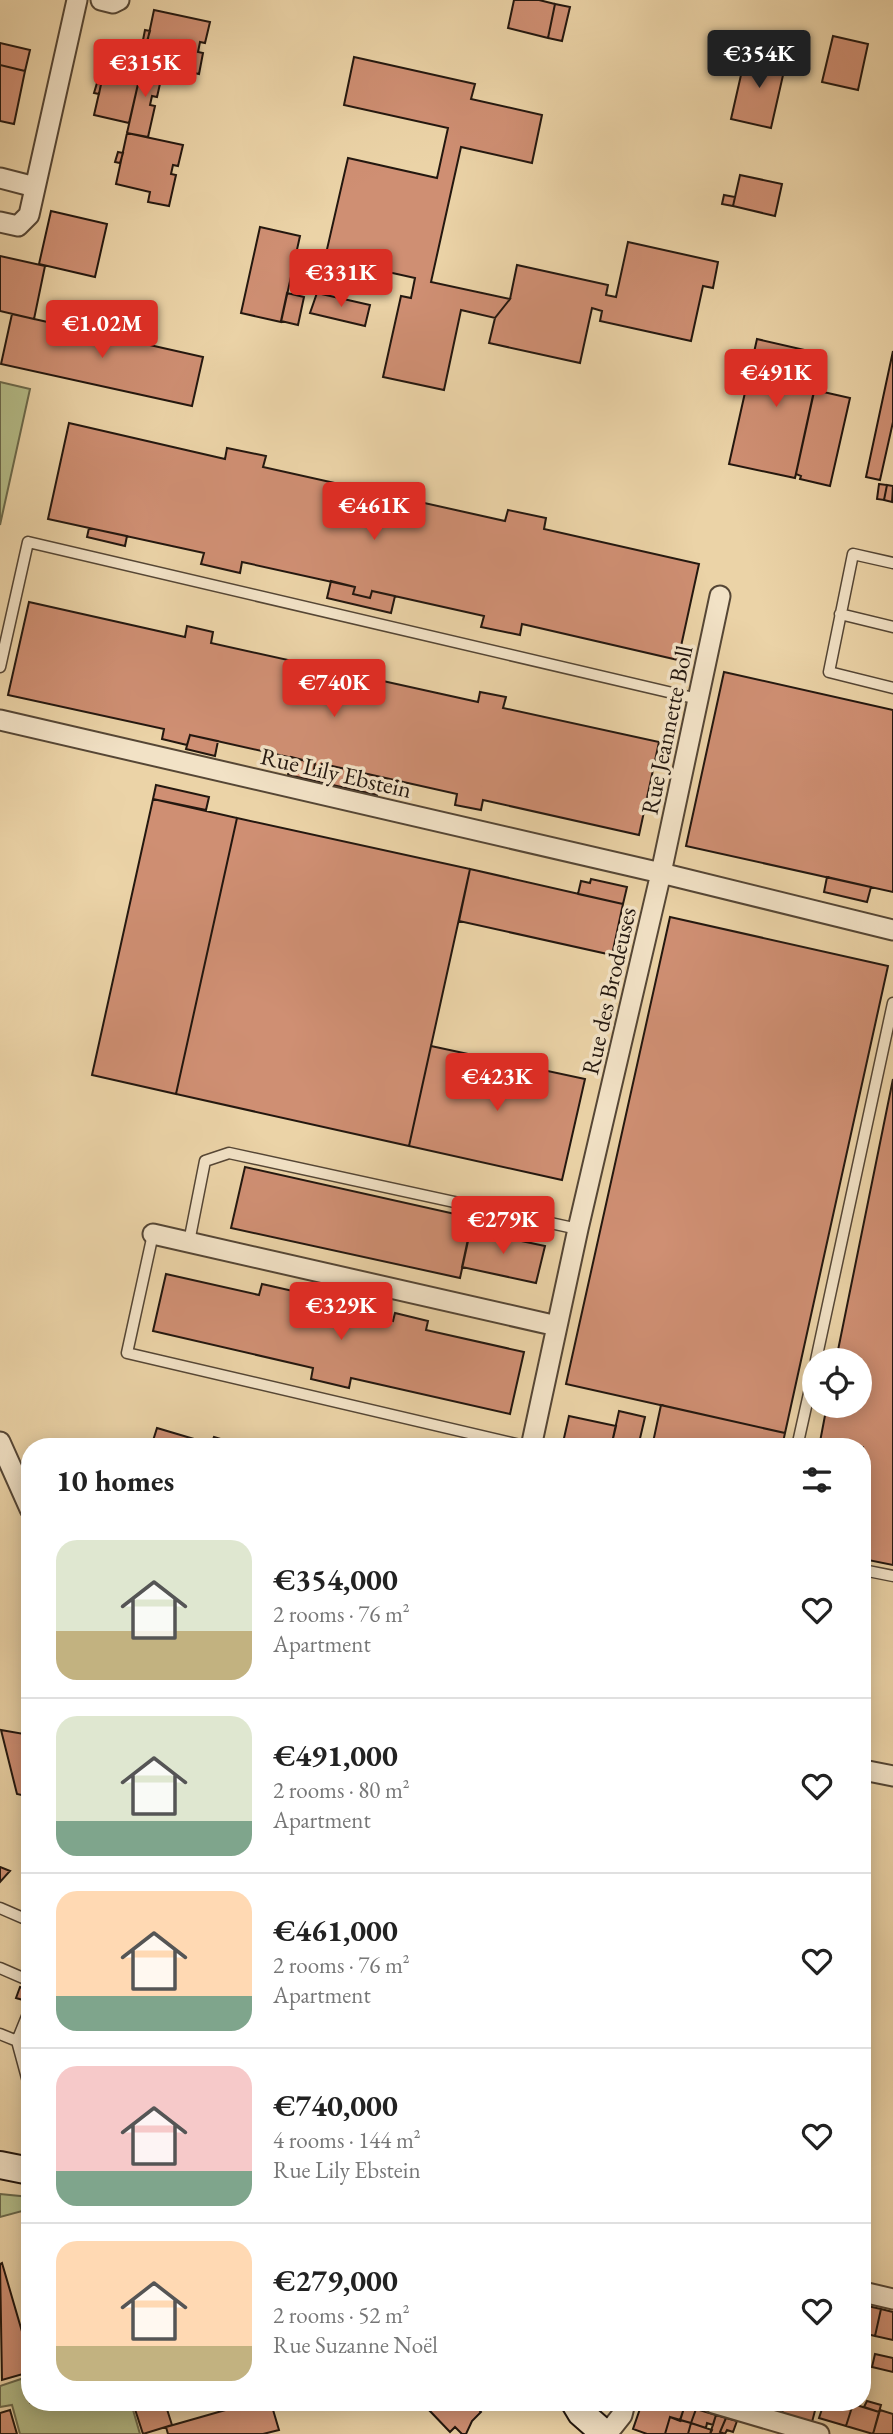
<!DOCTYPE html>
<meta charset="utf-8">
<style>
body{margin:0;font-family:"EB Garamond",serif;background:#f6f6f6;color:#222;height:100vh;display:flex;flex-direction:column;font-size:26px;white-space:nowrap}
*{box-sizing:border-box;margin:0}
p{font-size:23px;color:#767676}
.icon{flex:none;width:38px;height:38px;fill:none;stroke:currentColor;stroke-width:2;stroke-linecap:round;stroke-linejoin:round}
.map{position:relative;flex:1;overflow:hidden}
.drawer{position:absolute;left:21px;top:1438px;width:850px;height:973px;display:flex;flex-direction:column;background:#fff;border-radius:28px;box-shadow:0 4px 18px #0003}
.drawer>*{flex:none}
.controls{position:absolute;left:802px;top:1348px;display:grid;gap:14px}
.controls a{display:grid;place-items:center;width:70px;height:70px;border-radius:50%;background:#fff;box-shadow:0 4px 18px #0003;font-size:35px}
.price{position:absolute;translate:-50% -60px;padding:0 16px;border-radius:7px;background:#d93025;color:#fff;font-size:23px;line-height:46px;filter:drop-shadow(0 2px 4px #0008)}
.price::after{content:'';position:absolute;left:50%;top:42px;width:21px;height:16px;margin-left:-10px;background:inherit;clip-path:polygon(0 0,100% 0,50% 100%)}
.price.selected{background:#222;color:#fff}
ul{padding:0;list-style:none}
li{display:flex;align-items:center;gap:21px;height:175px;padding:0 35px}
li+li{border-top:2px solid #e0e0e0}
li span{display:grid;place-items:center;flex:none;width:196px;height:140px;border-radius:21px;color:#555}
li>.icon{margin-inline-start:auto}
span .icon{width:84px;height:84px;fill:#fffc;stroke-width:1}
li b{font-size:30px}
h2{display:flex;justify-content:space-between;align-items:center;height:84px;padding:0 35px;font-size:30px}
.map>svg:first-child{display:block}
.green{fill:#b5bd89;stroke:#6c6a4c;stroke-width:2}
.building{fill:#cf8f73;stroke:#23170f;stroke-width:2}
.lines{fill:none;stroke-linecap:round;stroke-linejoin:round}
.lane-casing{stroke:#554635;stroke-width:13}
.street-casing{stroke:#554635;stroke-width:23}
.secondary-casing{stroke:#23170f;stroke-width:30}
.lane{stroke:#f2e2c6;stroke-width:10}
.street{stroke:#f2e2c6;stroke-width:19}
.secondary{stroke:#f2e2c6;stroke-width:26}
.labels{text-anchor:middle;stroke-width:7;stroke-linejoin:round;paint-order:stroke}
.street-label{font-size:24px;fill:#23170f;stroke:#f2e2c6}
</style>
<div class="map">
<svg width="893" height="2434" viewBox="0 0 893 2434">
<rect width="100%" height="100%" fill="#ebd3a7"/>
<filter id="stains"><feTurbulence type="fractalNoise" baseFrequency=".00286" numOctaves="4"/><feColorMatrix values="0 0 0 0 .2 0 0 0 0 .09 0 0 0 0 .02 0 0 0 .5 -.17"/></filter>
<radialGradient id="worn" r=".72"><stop offset=".6" stop-color="#630" stop-opacity="0"/><stop offset="1" stop-color="#630" stop-opacity=".3"/></radialGradient>
<!-- green -->
<path class="green" d="M0 382 30 389 0 525Z
M0 2194 30 2197V2215L22 2211 0 2217Z
M30 2376V2403H131L140 2434H20L12 2405 0 2407V2386Z"/>
<!-- building -->
<path class="building" d="M514 0H539L555 4 548 38 508 28Z
M555 4 570 7 562 41 548 38Z
M154 10 210 22 205 43 200 42 198 52 203 53 199 74 143 62Z
M145 30 150 31 147 41 143 40Z
M833 36 868 44 858 90 822 82Z
M0 43 30 50 25 71 0 65Z
M746 53 786 62 771 128 731 119Z
M354 57 475 84 471 99 542 115 532 163 461 147 431 282 510 299 495 318 461 310 444 390 383 377 401 296 411 298 415 278 325 258 348 158 437 178 448 128 344 105Z
M143 62 164 66 157 97 152 96 150 105 155 106 148 137 127 133Z
M106 63 141 71 129 123 94 115Z
M0 65 25 71 14 124 0 121Z
M97 83 101 84 99 94 94 93Z
M127 133 183 145 178 166 173 165 171 174 176 175 169 206 148 202 150 192 116 184Z
M118 152 123 153 120 163 115 162Z
M740 175 782 184 775 216 733 206Z
M724 195 735 197 733 206 722 204Z
M51 211 107 224 95 277 39 264Z
M260 227 300 236 281 322 241 313Z
M628 242 718 262 713 288 703 286 691 341 600 321 602 311 592 308 580 363 489 343 495 318 510 299 517 265 608 285 606 295 616 297Z
M0 256 45 266 34 319 0 311Z
M287 293 304 297 298 325 281 321Z
M317 293 370 305 365 326 310 313Z
M12 314 203 357 192 406 1 364Z
M757 339 822 354 795 478 729 464Z
M893 351V422L880 480 866 477Z
M819 391 850 398 830 486 800 479 801 476 796 474 814 392 819 393Z
M69 423 225 459 227 448 266 456 263 467 505 521 508 510 546 518 544 529 699 564 678 660 522 624 520 635 481 627 484 616 372 591 370 598 353 594 355 587 242 562 240 573 201 564 204 553 48 519Z
M879 484 887 485 884 500 877 499Z
M887 485 893 486 892 502 884 500Z
M89 528 127 536 125 546 87 537Z
M331 581 355 587 353 594 370 598 372 591 395 596 391 613 327 598Z
M29 602 185 637 187 626 213 632 211 643 478 702 480 692 506 697 503 708 659 742 639 835 483 800 481 810 455 805 457 794 332 766 331 773 314 770 315 763 190 735 187 745 162 739 164 729 8 695Z
M724 672 893 710V892L686 846Z
M190 735 218 741 215 756 186 749Z
M291 757 315 763 314 770 331 773 332 766 381 777 377 795 288 775Z
M156 785 209 797 206 810 153 799Z
M153 799 237 818 176 1094 92 1075Z
M237 818 470 869 409 1146 176 1094Z
M470 869 623 904 612 955 459 921Z
M827 877 871 887 867 902 824 892Z
M591 879 627 887 623 904 578 894 581 881 590 883Z
M670 917 888 966 785 1433 566 1384Z
M431 1046 585 1079 562 1180 409 1146Z
M893 1079V1565L863 1559V1447H819L827 1405H859V1360H836Z
M245 1167 473 1218 460 1278 231 1228Z
M470 1230 545 1246 536 1283 462 1267Z
M166 1274 259 1295 262 1284 293 1291 292 1299 332 1309 335 1297 358 1303 356 1312 393 1321 395 1313 428 1321 426 1330 524 1352 510 1414 351 1378 349 1388 311 1379 313 1368 153 1331Z
M661 1405 785 1433 782 1447H652Z
M619 1411 645 1417 638 1447H611Z
M569 1416 616 1426 611 1447H562Z
M157 1428 211 1444 214 1437 247 1447H151Z
M1 1730 30 1735V1797L17 1794Z
M0 1867 10 1871 0 1882Z
M20 1987 27 1990 23 2000 16 1998Z
M2 2263 30 2359V2372L2 2380 0 2264Z
M863 2305 881 2309 875 2336 863 2333Z
M881 2309 893 2312V2340L875 2336Z
M875 2354 893 2358V2372L872 2367Z
M867 2401 881 2405 879 2412 864 2407Z
M133 2403H165L172 2425 143 2434Z
M250 2403H271L279 2430 263 2434H168L166 2427Z
M429 2403H473L481 2412 472 2421 466 2434H462L455 2427 450 2432 429 2410 433 2407Z
M642 2403H678L685 2405 680 2421 670 2417 665 2434H647L633 2429Z
M758 2403H785L784 2405 777 2403 776 2407 772 2406 771 2410 757 2406Z
M785 2403H817L812 2422 782 2413Z
M824 2403 853 2404 846 2426 819 2418Z
M853 2404 879 2412 873 2434 846 2426Z
M685 2405 696 2409 691 2423 680 2420Z
M696 2409 716 2415 713 2425 707 2423 706 2428 691 2423Z
M10 2410 17 2434H0V2413Z
M880 2410 893 2414V2434H873Z
M716 2415 726 2418 720 2432 725 2434H710Z
M670 2417 691 2423 688 2434H665Z
M726 2418 737 2421 733 2432 727 2430 725 2434 720 2432Z
M691 2423 712 2430 710 2434H688Z"/>
<g class="lines">
<defs>
<path id="lane" d="M893 563 853 554 829 672 893 688
M840 614 893 627
M0 667 28 542 698 699
M153 1234 127 1353 529 1447
M189 1242 205 1161 229 1153 578 1229
M816 1360 893 1003
M797 1447 814 1371
M863 1570 893 1576
M0 1908 30 1921
M0 1968 30 1981
M0 2034 17 2041 30 2009
M17 2041 30 2089"/>
<path id="street" d="M101 0 113 3 119 0
M0 178 35 187
M0 222 18 226 29 215 77 0
M0 720 661 873 893 930
M153 1234 557 1326
M0 1442 30 1509
M531 1447 578 1229 661 873 720 596
M863 1770 893 1776
M863 2292 893 2299
M713 2403 819 2434
M607 2434 622 2415 625 2403"/>
<path id="secondary" d="M0 2165 30 2171
M575 2403 581 2413 605 2434"/>
</defs>
<!-- lane casing -->
<use href="#lane" class="lane-casing"/>
<!-- street casing -->
<use href="#street" class="street-casing"/>
<!-- secondary casing -->
<use href="#secondary" class="secondary-casing"/>
<!-- lane -->
<use href="#lane" class="lane"/>
<!-- street -->
<use href="#street" class="street"/>
<!-- secondary -->
<use href="#secondary" class="secondary"/>
</g>
<g class="labels">
<!-- street labels -->
<g class="street-label">
<text transform="translate(667 730) rotate(-78)" y="8">Rue Jeannette Boll</text>
<text transform="translate(336 773) rotate(13)" y="8">Rue Lily Ebstein</text>
<text transform="translate(609 991) rotate(-77)" y="8">Rue des Brodeuses</text>
</g>
</g>
<rect width="100%" height="100%" filter="url(#stains)"/>
<rect width="100%" height="100%" fill="url(#worn)"/>
</svg>
<div class="controls">
<a><svg class="icon" aria-label="locate" viewBox="0 0 24 24"><circle cx="12" cy="12" r="6"/><path d="M12 2v4M12 18v4M2 12h4M18 12h4"/></svg></a>
</div>
<b class="price selected" style="left:759px;top:90px">€354K</b>
<b class="price" style="left:145px;top:99px">€315K</b>
<b class="price" style="left:341px;top:309px">€331K</b>
<b class="price" style="left:102px;top:360px">€1.02M</b>
<b class="price" style="left:776px;top:409px">€491K</b>
<b class="price" style="left:374px;top:542px">€461K</b>
<b class="price" style="left:334px;top:719px">€740K</b>
<b class="price" style="left:497px;top:1113px">€423K</b>
<b class="price" style="left:503px;top:1256px">€279K</b>
<b class="price" style="left:341px;top:1342px">€329K</b>
<section class="drawer">
<h2>10 homes<svg class="icon" aria-label="filters" viewBox="0 0 24 24"><path d="M4 7h16M4 17h16"/><circle cx="9" cy="7" r="2"/><circle cx="15" cy="17" r="2"/></svg></h2>
<ul>
<li><span style="background:linear-gradient(#dfe7d0 65%,#c2b280 0)"><svg class="icon" aria-label="home" viewBox="0 0 24 24"><path d="M3 11l9-7 9 7M6 9v11h12V9"/></svg></span><div><b>€354,000</b><p>2 rooms · 76 m²</p><p>Apartment</p></div><svg class="icon" aria-label="heart" viewBox="0 0 24 24"><path d="M12 20l-8-8c-3-5 5-10 8-4 3-6 11-1 8 4z"/></svg></li>
<li><span style="background:linear-gradient(#dfe7d0 75%,#7fa58c 0)"><svg class="icon" aria-label="home" viewBox="0 0 24 24"><path d="M3 11l9-7 9 7M6 9v11h12V9"/></svg></span><div><b>€491,000</b><p>2 rooms · 80 m²</p><p>Apartment</p></div><svg class="icon" aria-label="heart" viewBox="0 0 24 24"><path d="M12 20l-8-8c-3-5 5-10 8-4 3-6 11-1 8 4z"/></svg></li>
<li><span style="background:linear-gradient(#ffd9b3 75%,#7fa58c 0)"><svg class="icon" aria-label="home" viewBox="0 0 24 24"><path d="M3 11l9-7 9 7M6 9v11h12V9"/></svg></span><div><b>€461,000</b><p>2 rooms · 76 m²</p><p>Apartment</p></div><svg class="icon" aria-label="heart" viewBox="0 0 24 24"><path d="M12 20l-8-8c-3-5 5-10 8-4 3-6 11-1 8 4z"/></svg></li>
<li><span style="background:linear-gradient(#f6c9c9 75%,#7fa58c 0)"><svg class="icon" aria-label="home" viewBox="0 0 24 24"><path d="M3 11l9-7 9 7M6 9v11h12V9"/></svg></span><div><b>€740,000</b><p>4 rooms · 144 m²</p><p>Rue Lily Ebstein</p></div><svg class="icon" aria-label="heart" viewBox="0 0 24 24"><path d="M12 20l-8-8c-3-5 5-10 8-4 3-6 11-1 8 4z"/></svg></li>
<li><span style="background:linear-gradient(#ffd9b3 75%,#c2b280 0)"><svg class="icon" aria-label="home" viewBox="0 0 24 24"><path d="M3 11l9-7 9 7M6 9v11h12V9"/></svg></span><div><b>€279,000</b><p>2 rooms · 52 m²</p><p>Rue Suzanne Noël</p></div><svg class="icon" aria-label="heart" viewBox="0 0 24 24"><path d="M12 20l-8-8c-3-5 5-10 8-4 3-6 11-1 8 4z"/></svg></li>
</ul>
</section>
</div>
